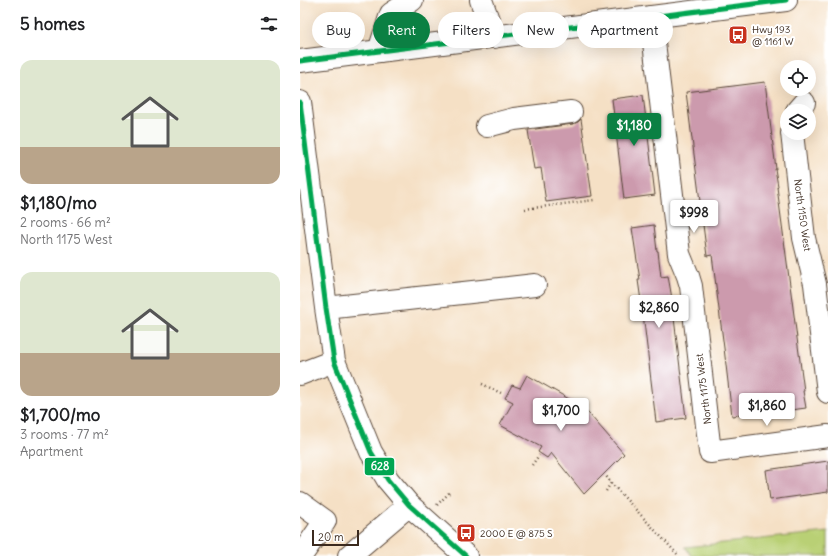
<!DOCTYPE html>
<meta charset="utf-8">
<style>
body{margin:0;font-family:Delius,sans-serif;background:#f2f2f2;color:#202124;height:100vh;display:flex;flex-direction:column;font-size:15px;white-space:nowrap}
*{box-sizing:border-box;margin:0}
p{font-size:13px;color:#757577}
.icon{flex:none;width:22px;height:22px;fill:none;stroke:currentColor;stroke-width:2;stroke-linecap:round;stroke-linejoin:round}
.map{position:relative;flex:1;overflow:hidden}
.drawer{display:flex;flex-direction:column;background:#fff;width:300px}
.drawer>*{flex:none}
.hud{position:absolute;left:12px;top:12px;width:380px;height:36px;display:flex;gap:8px}
.controls{position:absolute;left:480px;top:60px;display:grid;gap:8px}
.controls a{display:grid;place-items:center;width:36px;height:36px;border-radius:50%;background:#fff;box-shadow:0 4px 16px #0002;font-size:20px}
.scale{position:absolute;left:12px;bottom:10px;width:47px;box-sizing:border-box;padding-left:4px;border:2px solid #3b2a1e;border-top:0;font-size:11px;line-height:14px;white-space:nowrap;color:#3b2a1e;-webkit-text-stroke:3px #fff;paint-order:stroke}
.price{position:absolute;translate:-50% -34px;padding:0 9px;border-radius:4px;background:#fff;color:#222;font-size:13px;line-height:26px;filter:drop-shadow(0 1px 2px #0008)}
.price::after{content:'';position:absolute;left:50%;top:24px;width:12px;height:9px;margin-left:-6px;background:inherit;clip-path:polygon(0 0,100% 0,50% 100%)}
.price.active{background:#0b8043;color:#fff}
ul{padding:0;list-style:none}
li{display:grid;align-content:center;gap:8px;height:212px;padding:0 20px}
li span{display:grid;place-items:center;height:124px;border-radius:12px;color:#555}
li>.icon{margin-inline-start:auto}
span .icon{width:72px;height:72px;fill:#fffc;stroke-width:1}
li b{font-size:17px}
h2{display:flex;justify-content:space-between;align-items:center;height:48px;padding:0 20px;font-size:17px}
.chip{padding:0 14px;border-radius:18px;background:#fff;box-shadow:0 4px 16px #0002;font-size:14px;line-height:36px}
.chip.active{background:#0b8043;color:#fff}
main{display:flex;flex:1;min-height:0}
.map>svg:first-child{display:block}
.green{fill:#b9d075;stroke:#7a7d4a}
.building{fill:#cc9aad}
.lines{fill:none;stroke-linecap:round;stroke-linejoin:round}
.minor-casing{stroke:#574537;stroke-width:24}
.major-casing{stroke:#574537;stroke-width:24}
.path{stroke:#574537;stroke-width:2.5;stroke-dasharray:1 3;stroke-linecap:butt}
.minor{stroke:#fff;stroke-width:22}
.major{stroke:#fff;stroke-width:22}
.bus-1-casing{stroke:#fff;stroke-width:8}
.bus-1{stroke:#00a651;stroke-width:5}
.labels{text-anchor:middle;stroke-width:4;stroke-linejoin:round;paint-order:stroke}
.poi-label{font-size:10px;fill:#3b2a1e;stroke:#fff;text-anchor:start}
.street-label{font-size:10px;fill:#3b2a1e;stroke:#fff}
.line-badge{stroke:#fff;stroke-width:1.5}
.badge-label{font-size:11px;text-anchor:middle;font-weight:bold;fill:#fff}
</style>
<main>
<section class="drawer">
<h2>5 homes<svg class="icon" aria-label="filters" viewBox="0 0 24 24"><path d="M4 7h16M4 17h16"/><circle cx="9" cy="7" r="2"/><circle cx="15" cy="17" r="2"/></svg></h2>
<ul>
<li><span style="background:linear-gradient(#dfe7d0 70%,#b9a48a 0)"><svg class="icon" aria-label="home" viewBox="0 0 24 24"><path d="M3 11l9-7 9 7M6 9v11h12V9"/></svg></span><div><b>$1,180/mo</b><p>2 rooms · 66 m²</p><p>North 1175 West</p></div></li>
<li><span style="background:linear-gradient(#dfe7d0 65%,#b9a48a 0)"><svg class="icon" aria-label="home" viewBox="0 0 24 24"><path d="M3 11l9-7 9 7M6 9v11h12V9"/></svg></span><div><b>$1,700/mo</b><p>3 rooms · 77 m²</p><p>Apartment</p></div></li>
</ul>
</section>
<div class="map">
<svg width="528" height="556" viewBox="0 0 528 556">
<rect width="100%" height="100%" fill="#fff"/>
<filter id="ink" filterUnits="userSpaceOnUse"><feTurbulence type="fractalNoise" baseFrequency=".025" numOctaves="2"/><feDisplacementMap in="SourceGraphic" scale="8" xChannelSelector="R" yChannelSelector="G"/><feConvolveMatrix kernelMatrix="1 2 1 2 8 2 1 2 1" color-interpolation-filters="sRGB"/></filter>
<filter id="wash" filterUnits="userSpaceOnUse"><feTurbulence type="fractalNoise" baseFrequency=".012" numOctaves="4" result="noise"/><feDisplacementMap in="SourceGraphic" scale="16" xChannelSelector="R" yChannelSelector="G"/><feGaussianBlur stdDeviation="0.9" result="paint"/><feColorMatrix in="noise" values="0 0 0 0 0 0 0 0 0 0 0 0 0 0 0 0 0 1.4 0 .05"/><feComposite in="paint" operator="in"/></filter>
<g filter="url(#wash)">
<rect width="100%" height="100%" fill="#f5e0c5"/>
<!-- green -->
<path class="green" d="M528 532V556H392L385 547Z"/>
<g id="blocks">
<!-- building -->
<path class="building" d="M465 82 476 169H475L478 186 477 187 504 391H503L506 408 475 412V411L432 416 424 348 412 255 407 256 386 92Z
M343 95 355 195 324 199 312 99Z
M281 119 292 196 246 202 241 168 234 169 228 130 273 124 278 122Z
M354 225 357 251H358L361 277 368 276 371 293 386 418 356 422 344 322 338 280H340L332 228Z
M227 375 283 407 324 454 284 494 251 453 247 458 238 452 241 447 200 425 213 402 205 398 212 385 220 388Z
M528 461V492L470 500 466 470Z"/>
</g>
</g>
<g filter="url(#ink)">
<use href="#blocks" fill-opacity="0" stroke="#574537" stroke-width="1"/>
<g class="lines">
<defs>
<path id="minor" d="M181 0 194 37
M351 17 379 254 388 276 391 286 410 452 528 436
M79 51 91 14 112 0
M0 102 26 308 34 361 71 452 88 480 109 505 166 556
M497 111 504 103
M187 126 214 119 271 112
M492 133 504 238 515 284 528 392
M26 308 235 285
M0 374 34 361
M0 503 25 521 1 556
M49 556 109 505"/>
<path id="major" d="M0 61 486 0"/>
</defs>
<!-- minor casing -->
<use href="#minor" class="minor-casing"/>
<!-- major casing -->
<use href="#major" class="major-casing"/>
<!-- path -->
<path class="path" d="M225 209 294 200
M182 384 201 393
M232 465 239 455
M311 483 379 556
M306 491 311 483 306 476
M137 505 149 493"/>
<!-- minor -->
<use href="#minor" class="minor"/>
<!-- major -->
<use href="#major" class="major"/>
<defs>
<path id="bus-1" d="M0 61 486 0
M0 102 26 308 34 361 71 452 88 480 109 505 166 556"/>
</defs>
<!-- bus-1 casing -->
<use href="#bus-1" class="bus-1-casing"/>
<!-- bus-1 -->
<use href="#bus-1" class="bus-1"/>
</g>
</g>
<!-- icons -->
<defs>
<symbol id="bus-square" viewBox="-11 -11 22 22"><rect x="-9" y="-9" width="18" height="18" rx="4" fill="#c8321e" stroke="#fff"/><path d="M-5-6H5V4H4V6H2V4H-2V6H-4V4H-5ZM-3.5-4V0h7V-4ZM-3.5 1.2v1.5H-2V1.2ZM2 1.2v1.5H3.5V1.2Z" fill="#fff"/></symbol>
</defs>
<g fill-rule="evenodd">
<use href="#bus-square" x="427" y="24" width="22" height="22"/>
<use href="#bus-square" x="155" y="522" width="22" height="22"/>
</g>
<g class="labels">
<!-- poi labels -->
<g class="poi-label">
<text x="452" y="33">Hwy 193<tspan x="452" dy="12">@ 1161 W</tspan></text>
<text x="180" y="537">2000 E @ 875 S</text>
</g>
<!-- street labels -->
<g class="street-label">
<text transform="translate(503 215) rotate(82)" y="4">North 1150 West</text>
<text transform="translate(403 389) rotate(-97)" y="4">North 1175 West</text>
</g>
</g>
<rect class="line-badge" x="64" y="457" width="31" height="19" rx="4" fill="#00a651"/>
<g class="badge-label">
<text x="80" y="470">628</text>
</g>
</svg>
<div class="controls">
<a><svg class="icon" aria-label="locate" viewBox="0 0 24 24"><circle cx="12" cy="12" r="6"/><path d="M12 2v4M12 18v4M2 12h4M18 12h4"/></svg></a>
<a><svg class="icon" aria-label="layers" viewBox="0 0 24 24"><path d="M12 4l9 5-9 5-9-5zM3 14l9 5 9-5"/></svg></a>
</div>
<div class="scale">20 m</div>
<b class="price active" style="left:334px;top:147px">$1,180</b>
<b class="price" style="left:394px;top:234px">$998</b>
<b class="price" style="left:359px;top:329px">$2,860</b>
<b class="price" style="left:467px;top:427px">$1,860</b>
<b class="price" style="left:261px;top:432px">$1,700</b>
<div class="hud">
<a class="chip">Buy</a>
<a class="chip active">Rent</a>
<a class="chip">Filters</a>
<a class="chip">New</a>
<a class="chip">Apartment</a>
</div>
</div>
</main>
